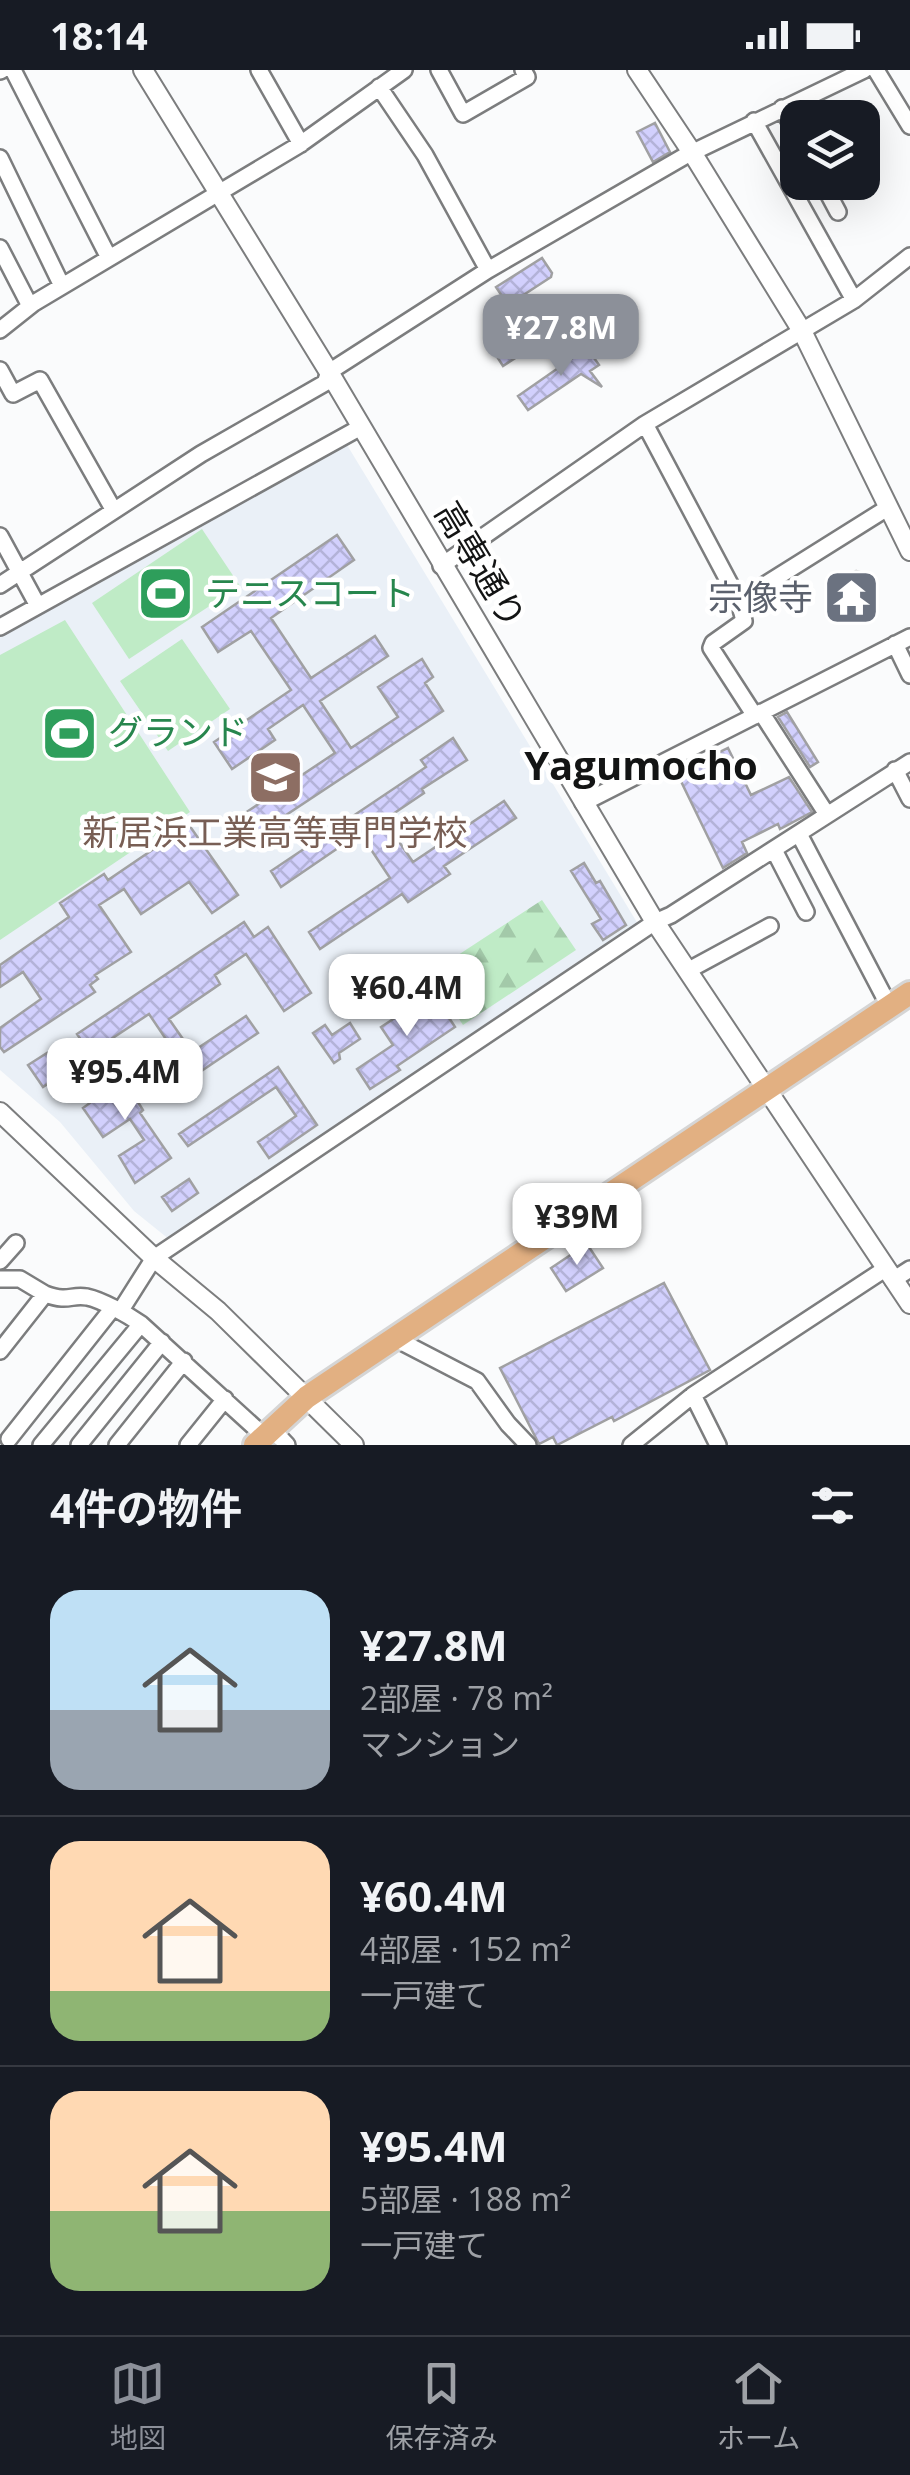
<!DOCTYPE html>
<html lang="ja">
<meta charset="utf-8">
<style>
body{margin:0;font-family:"Open Sans","Noto Sans JP",sans-serif;background:#20242c;color:#f1f3f6;height:100vh;display:flex;flex-direction:column;font-size:38px;white-space:nowrap}
*{box-sizing:border-box;margin:0}
p{font-size:32px;color:#9ea1a6}
.icon{flex:none;width:55px;height:55px;fill:none;stroke:currentColor;stroke-width:2;stroke-linecap:round;stroke-linejoin:round}
.map{position:relative;height:1375px;overflow:hidden}
.sheet{display:flex;flex-direction:column;background:#171b24;flex:1}
.sheet>*{flex:none}
.fabs{position:absolute;left:780px;top:30px;display:grid;gap:20px}
.fabs a{display:grid;place-items:center;width:100px;height:100px;border-radius:20px;background:#171b24;box-shadow:0 10px 40px #0002;font-size:50px}
.price{position:absolute;translate:-50% -85px;padding:0 22px;border-radius:20px;background:#fff;color:#222;font-size:32px;line-height:65px;filter:drop-shadow(0 2px 5px #0008)}
.price::after{content:'';position:absolute;left:50%;top:60px;width:30px;height:22px;margin-left:-15px;background:inherit;clip-path:polygon(0 0,100% 0,50% 100%)}
.price.on{background:#8c9099;color:#fff}
ul{padding:0;list-style:none}
li{display:flex;align-items:center;gap:30px;height:250px;padding:0 50px}
li+li{border-top:2px solid #363941}
li span{display:grid;place-items:center;flex:none;width:280px;height:200px;border-radius:30px;color:#555}
li>.icon{margin-inline-start:auto}
span .icon{width:120px;height:120px;fill:#fffc;stroke-width:1}
li b{font-size:42px}
h2{display:flex;justify-content:space-between;align-items:center;height:120px;padding:0 50px;font-size:42px}
.status{display:flex;justify-content:space-between;align-items:center;height:70px;padding:0 50px;background:#171b24;direction:ltr}
.status svg{height:28px;fill:currentColor}
.tabs{display:flex;justify-content:space-around;align-items:center;height:140px;border-top:2px solid #363941;background:#171b24;font-size:28px;color:#9ea1a6}
.tabs a{display:grid;justify-items:center;gap:5px}
.tabs .on{color:#8c9099}
.map>svg:first-child{display:block}
.built{fill:#eaf0f7}
.green{fill:#bfebc6}
.forest{fill:url(#forest-firs)}
.building{fill:url(#building-cross-hatch);stroke:#a0a0a2;stroke-width:2.5}
.lines{fill:none;stroke-linecap:round;stroke-linejoin:round}
.minor-casing{stroke:#7c7d7e;stroke-width:20}
.tertiary-casing{stroke:#7c7d7e;stroke-width:22}
.primary-casing{stroke:#d5d5d5;stroke-width:28}
.minor{stroke:#fff;stroke-width:15}
.tertiary{stroke:#fff;stroke-width:18}
.primary{stroke:#e2b082;stroke-width:22}
.labels{text-anchor:middle;stroke-width:9;stroke-linejoin:round;paint-order:stroke}
.street-label{font-size:35px;fill:#131414;stroke:#fff}
.leisure-label{font-size:35px;fill:#27864d;stroke:#fff;text-anchor:start}
.worship-label{font-size:35px;fill:#5b616d;stroke:#fff;text-anchor:end}
.education-label{font-size:35px;fill:#785e54;stroke:#fff}
.quarter-label{font-size:40px;font-weight:bold;fill:#131414;stroke:#fff}
</style>
<div class="status"><b>18:14</b><svg viewBox="0 0 49 12"><path d="M0 12V9h3v3zM5 12V6h3v6zM10 12V3h3v9zM15 12V0h3v12zM26 1h20v11H26zM47 4h2v5h-2z"/></svg></div>
<div class="map">
<svg width="910" height="1375" viewBox="0 0 910 1375">
<defs>
<pattern id="forest-firs" width="22" height="20" patternUnits="userSpaceOnUse" patternTransform="scale(2.5)"><rect width="22" height="20" fill="#bfebc6"/><path d="M5 1l3.5 6h-7zM16 11l3.5 6h-7z" fill="#a3c9a9"/></pattern>
<pattern id="building-cross-hatch" width="8" height="8" patternUnits="userSpaceOnUse" patternTransform="scale(2.5)"><rect width="8" height="8" fill="#d2d0fd"/><path d="M0 0l8 8M0 8l8-8" fill="none" stroke="#b3b2d8"/></pattern>
</defs>
<rect width="100%" height="100%" fill="#fafbfc"/>
<!-- built -->
<path class="built" d="M344 370 638 854 170 1170 134 1141 60 1052 0 1000V561Z"/>
<!-- green -->
<path class="green" d="M202 459 240 516 129 589 92 533Z
M65 550 190 742 0 870V585Z
M182 569 230 639 168 681 120 611Z"/>
<!-- forest -->
<path class="forest" d="M542 830 576 880 463 955 429 904Z"/>
<!-- building -->
<path class="building" d="M655 53 670 82 653 92 637 62Z
M542 188 552 203 551 207 508 235 496 217Z
M563 234 574 250 503 296 492 279Z
M587 278 599 295 590 301 602 317 581 304 528 340 518 326Z
M337 465 354 490 271 548 311 608 375 566 388 586 320 631 351 678 398 647 378 617 422 589 433 607 425 613 443 641 250 769 236 749 335 683 303 635 268 659 275 670 232 699 214 672 291 620 251 561 218 582 202 557Z
M856 501 860 502 873 535 844 550 827 516Z
M787 642 818 692 810 697 778 647Z
M453 668 467 690 422 719 424 723 384 750 413 792 504 731 516 748 444 796 450 804 408 832 402 824 320 879 309 862 390 808 360 763 281 817 271 801 426 697 421 690Z
M728 678 751 725 789 707 812 742 780 759 778 754 742 772 747 783 723 798 677 703Z
M189 755 238 825 212 843 189 812 141 844 124 819 99 835 131 882 95 905 98 909 90 915 95 922 4 982 0 977V958L41 929 23 902 0 917V895L69 847 60 833 104 804 108 810Z
M584 793 596 813 600 811 626 855 603 870 592 854 601 849 571 801Z
M244 852 254 867 268 857 311 923 284 941 246 884 215 905 220 914 169 949 192 982 246 946 258 963 176 1018 164 1001 180 990 149 944 90 983 77 964Z
M433 923 455 957 397 996 400 1000 370 1019 357 999 393 975 381 957Z
M350 953 360 969 339 983 340 989 334 993 313 963 325 955 332 965Z
M47 983 61 1005 43 1017 28 995Z
M116 997 143 1040 140 1043 171 1088 135 1113 119 1086 144 1070 130 1049 103 1067 83 1038 94 1030 86 1017Z
M278 997 317 1055 269 1088 258 1072 296 1046 276 1017 188 1076 179 1064Z
M189 1109 198 1123 172 1141 162 1127Z
M587 1174 603 1198 566 1221 551 1198Z
M664 1213 710 1300 614 1351 612 1347 557 1375 553 1367 539 1374 500 1298Z"/>
<g class="lines">
<defs>
<path id="minor" d="M13 0 109 188
M259 0 301 74
M439 0 463 44 527 7 523 0
M876 0 910 56
M0 1 2 0
M379 17 425 85 488 200
M782 38 798 67
M754 51 854 230
M0 88 62 216
M822 112 838 142
M0 178 30 236
M0 260 34 233 299 75 404 0
M0 300 13 324 40 310 113 439
M645 354 739 531 744 551 713 573 711 578 755 646
M0 466 38 536
M441 496 645 354 854 230 910 186
M0 515 201 384 325 313 329 302 488 200 685 86 864 0
M739 531 889 437
M0 557 361 357
M895 574 910 605
M761 642 826 743
M895 700 910 729
M583 733 910 567
M799 764 889 936
M774 780 806 842
M687 901 770 856
M0 1191 16 1173
M0 1209H20L45 1224
M893 1210 910 1199
M121 1240 154 1188 655 852 671 845 910 692
M394 1268 477 1311 508 1354 528 1375
M0 1281 45 1224C70 1233 70 1224 87 1227 102 1230 128 1245 141 1254L264 1366
M693 1325 718 1375
M272 1359 287 1375
M9 1369 112 1239
M41 1375 141 1254
M79 1375 162 1272
M117 1375 184 1291
M188 1375 225 1329
M631 1375 693 1325 885 1199"/>
<path id="tertiary" d="M143 0 329 302 655 852 910 1234
M637 0 693 84 802 261 910 481
M0 1042 154 1188 218 1241 354 1375"/>
<path id="primary" d="M255 1375 307 1327 910 923"/>
</defs>
<!-- minor casing -->
<use href="#minor" class="minor-casing"/>
<!-- tertiary casing -->
<use href="#tertiary" class="tertiary-casing"/>
<!-- primary casing -->
<use href="#primary" class="primary-casing"/>
<!-- minor -->
<use href="#minor" class="minor"/>
<!-- tertiary -->
<use href="#tertiary" class="tertiary"/>
<!-- primary -->
<use href="#primary" class="primary"/>
</g>
<!-- icons -->
<defs>
<symbol id="stadium-square" viewBox="-11 -11 22 22"><rect x="-9" y="-9" width="18" height="18" rx="4" fill="#2e9e5b" stroke="#fff"/><path d="M0-5a6.5 5 0 1 0 0 10a6.5 5 0 1 0 0-10ZM-3.5-1.8h7v3.6h-7Z" fill="#fff"/></symbol>
<symbol id="temple-square" viewBox="-11 -11 22 22"><rect x="-9" y="-9" width="18" height="18" rx="4" fill="#6b7280" stroke="#fff"/><path d="M0-6L5-2H3V0L6.5 2.5H4V6H1.5V3h-3V6H-4V2.5H-6.5L-3 0V-2H-5Z" fill="#fff"/></symbol>
<symbol id="university-square" viewBox="-11 -11 22 22"><rect x="-9" y="-9" width="18" height="18" rx="4" fill="#8d6e63" stroke="#fff"/><path d="M0-5L7-2L0 1L-7-2ZM-4 1L0 2.5L4 1V4Q0 6-4 4Z" fill="#fff"/></symbol>
</defs>
<g fill-rule="evenodd">
<use href="#stadium-square" x="134" y="492" width="63" height="63"/>
<use href="#temple-square" x="820" y="496" width="63" height="63"/>
<use href="#stadium-square" x="38" y="632" width="63" height="63"/>
<use href="#university-square" x="244" y="676" width="63" height="63"/>
</g>
<g class="labels">
<!-- street labels -->
<g class="street-label">
<text transform="translate(480 495) rotate(59)" y="12">高専通り</text>
</g>
<!-- leisure labels -->
<g class="leisure-label">
<text x="205" y="536">テニスコート</text>
<text x="108" y="675">グランド</text>
</g>
<!-- worship labels -->
<g class="worship-label">
<text x="813" y="540">宗像寺</text>
</g>
<!-- education labels -->
<g class="education-label">
<text x="275" y="775">新居浜工業高等専門学校</text>
</g>
<!-- quarter labels -->
<g class="quarter-label">
<text x="641" y="710">Yagumocho</text>
</g>
</g>
</svg>
<div class="fabs">
<a><svg class="icon" aria-label="layers" viewBox="0 0 24 24"><path d="M12 4l9 5-9 5-9-5zM3 14l9 5 9-5"/></svg></a>
</div>
<b class="price on" style="left:561px;top:309px">¥27.8M</b>
<b class="price" style="left:407px;top:969px">¥60.4M</b>
<b class="price" style="left:125px;top:1053px">¥95.4M</b>
<b class="price" style="left:577px;top:1198px">¥39M</b>
</div>
<section class="sheet">
<h2>4件の物件<svg class="icon" aria-label="filters" viewBox="0 0 24 24"><path d="M4 7h16M4 17h16"/><circle cx="9" cy="7" r="2"/><circle cx="15" cy="17" r="2"/></svg></h2>
<ul>
<li><span style="background:linear-gradient(#bfe0f5 60%,#9aa5b1 0)"><svg class="icon" aria-label="home" viewBox="0 0 24 24"><path d="M3 11l9-7 9 7M6 9v11h12V9"/></svg></span><div><b>¥27.8M</b><p>2部屋 · 78 m²</p><p>マンション</p></div></li>
<li><span style="background:linear-gradient(#ffd9b3 75%,#8fb573 0)"><svg class="icon" aria-label="home" viewBox="0 0 24 24"><path d="M3 11l9-7 9 7M6 9v11h12V9"/></svg></span><div><b>¥60.4M</b><p>4部屋 · 152 m²</p><p>一戸建て</p></div></li>
<li><span style="background:linear-gradient(#ffd9b3 60%,#8fb573 0)"><svg class="icon" aria-label="home" viewBox="0 0 24 24"><path d="M3 11l9-7 9 7M6 9v11h12V9"/></svg></span><div><b>¥95.4M</b><p>5部屋 · 188 m²</p><p>一戸建て</p></div></li>
</ul>
</section>
<nav class="tabs">
<a class="on"><svg class="icon" aria-label="map" viewBox="0 0 24 24"><path d="M3 6l6-2 6 2 6-2v14l-6 2-6-2-6 2zM9 4v14M15 6v14"/></svg>地図</a>
<a><svg class="icon" aria-label="saved" viewBox="0 0 24 24"><path d="M7 4h10v16l-5-4-5 4z"/></svg>保存済み</a>
<a><svg class="icon" aria-label="home" viewBox="0 0 24 24"><path d="M3 11l9-7 9 7M6 9v11h12V9"/></svg>ホーム</a>
</nav>
